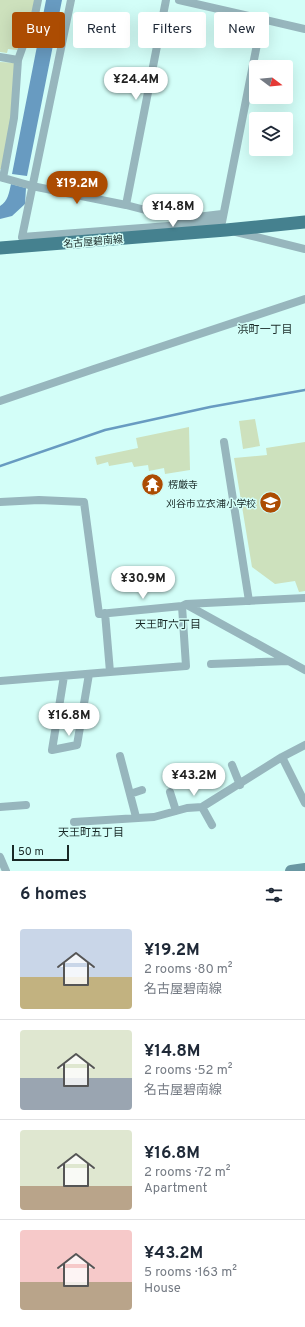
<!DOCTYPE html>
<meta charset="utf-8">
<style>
body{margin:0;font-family:Overpass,"Noto Sans JP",sans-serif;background:#f2f2f3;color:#1f2937;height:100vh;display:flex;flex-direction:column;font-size:15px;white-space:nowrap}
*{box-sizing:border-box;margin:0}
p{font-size:13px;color:#747a83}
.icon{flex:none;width:22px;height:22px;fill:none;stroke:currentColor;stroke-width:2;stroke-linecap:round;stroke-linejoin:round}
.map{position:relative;height:871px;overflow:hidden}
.sheet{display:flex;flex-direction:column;background:#fff;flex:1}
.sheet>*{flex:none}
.hud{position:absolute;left:12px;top:12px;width:281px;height:36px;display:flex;gap:8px}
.needle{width:26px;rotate:106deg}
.buttons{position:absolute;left:249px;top:60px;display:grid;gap:8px}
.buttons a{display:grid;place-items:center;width:44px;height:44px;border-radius:4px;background:#fff;box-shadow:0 4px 16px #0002;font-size:20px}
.scale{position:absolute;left:12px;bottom:10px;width:57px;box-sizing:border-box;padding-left:4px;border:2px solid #192927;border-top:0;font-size:11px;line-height:14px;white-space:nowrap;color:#192927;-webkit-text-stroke:3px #d3fef8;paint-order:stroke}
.price{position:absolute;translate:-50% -34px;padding:0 9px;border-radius:14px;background:#fff;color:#222;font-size:13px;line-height:26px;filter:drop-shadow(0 1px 2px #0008)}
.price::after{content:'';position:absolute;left:50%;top:24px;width:12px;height:9px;margin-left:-6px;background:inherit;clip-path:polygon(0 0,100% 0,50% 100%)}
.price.current{background:#ac4c02;color:#fff}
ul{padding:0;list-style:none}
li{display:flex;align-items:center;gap:12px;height:100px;padding:0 20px}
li+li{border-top:1px solid #e0e1e3}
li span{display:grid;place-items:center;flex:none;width:112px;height:80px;border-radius:4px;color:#555}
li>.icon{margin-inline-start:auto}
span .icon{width:48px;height:48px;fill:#fffc;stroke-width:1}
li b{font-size:17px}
h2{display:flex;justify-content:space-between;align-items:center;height:48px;padding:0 20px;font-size:17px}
.tag{padding:0 14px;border-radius:4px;background:#fff;box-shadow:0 4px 16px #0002;font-size:14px;line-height:36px}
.tag.current{background:#ac4c02;color:#fff}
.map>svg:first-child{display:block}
.green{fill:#cde1bd}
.water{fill:#689bc1}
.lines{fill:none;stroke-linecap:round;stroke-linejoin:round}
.stream{stroke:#689bc1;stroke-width:2.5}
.street{stroke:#97b6bd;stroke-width:8}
.secondary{stroke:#6997a2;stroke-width:12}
.primary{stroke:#45818f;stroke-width:13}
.labels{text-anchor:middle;stroke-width:3;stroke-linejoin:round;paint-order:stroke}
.street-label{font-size:10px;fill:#192927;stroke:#d3fef8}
.poi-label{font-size:10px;fill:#192927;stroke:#d3fef8;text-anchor:start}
.neighbourhood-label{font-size:11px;fill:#192927;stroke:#d3fef8}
</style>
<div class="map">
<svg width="305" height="871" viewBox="0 0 305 871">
<rect width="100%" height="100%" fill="#d3fef8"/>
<!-- green -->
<path class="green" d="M0 0H38L22 48 17 50 8 49 7 53 0 52Z
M0 62 18 63 4 170 0 169Z
M255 419 260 446 243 449 239 421Z
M189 427 190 470 165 474 164 468 149 471 148 465 134 467 132 462 109 466 108 462 97 465 95 457 138 448 136 438Z
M305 442V591L299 592 295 581 275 584 252 567 234 458 267 455 266 448Z"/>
<!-- water -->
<path class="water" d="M46 0H62L27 176 12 174Z
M11 184 26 188 25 204 12 216 0 219V206C8 201 9 193 11 184Z"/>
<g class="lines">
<!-- stream -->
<path class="stream" d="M0 466 105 430 210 407 305 390"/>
<!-- street -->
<path class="street" d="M71 0 22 237 222 222 262 19
M179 0 305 29
M0 57 18 60 14 118 3 178
M18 60 24 43 32 29 38 0
M0 177 32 186 126 205 180 219 222 214
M126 205 166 0
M236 232 305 249
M0 401 94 369 305 299
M224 442 249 601
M0 502 39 500 84 502 99 614 182 606 186 604 305 598
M187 605 305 670
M105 613 110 672 186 666 182 606
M211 664 288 661
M64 676 52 750 77 745 89 674
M0 681 110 672
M120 756 136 817
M282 757 305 803
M232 765 240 785
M170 792 176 811
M130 794 142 790
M0 807 26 805
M202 807 212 825
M74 822 154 817 187 808 202 807 282 757 305 745
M0 857 6 871"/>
<!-- secondary -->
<path class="secondary" d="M291 871 305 869"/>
<!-- primary -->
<path class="primary" d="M0 248 226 230 305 222"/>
</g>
<!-- icons -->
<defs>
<symbol id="temple-disc" viewBox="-11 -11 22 22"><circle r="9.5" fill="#ac4c02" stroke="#d3fef8"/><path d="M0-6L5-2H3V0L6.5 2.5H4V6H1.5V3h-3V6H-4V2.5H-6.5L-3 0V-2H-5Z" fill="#fff"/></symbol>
<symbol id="school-disc" viewBox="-11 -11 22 22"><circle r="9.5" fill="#ac4c02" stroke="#d3fef8"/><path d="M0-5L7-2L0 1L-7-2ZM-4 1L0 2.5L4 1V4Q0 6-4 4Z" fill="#fff"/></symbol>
</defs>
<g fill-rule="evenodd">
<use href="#temple-disc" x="140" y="472" width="25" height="25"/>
<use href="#school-disc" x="258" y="490" width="25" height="25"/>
</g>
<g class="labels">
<!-- street labels -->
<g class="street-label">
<text transform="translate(93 241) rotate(-5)" y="4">名古屋碧南線</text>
</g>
<!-- poi labels -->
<g class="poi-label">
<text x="168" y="488">楞厳寺</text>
<text x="256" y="507" text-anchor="end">刈谷市立衣浦小学校</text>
</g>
<!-- neighbourhood labels -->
<g class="neighbourhood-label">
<text x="265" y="333">浜町一丁目</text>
<text x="168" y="628">天王町六丁目</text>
<text x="91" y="836">天王町五丁目</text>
</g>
</g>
</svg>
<div class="buttons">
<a><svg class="needle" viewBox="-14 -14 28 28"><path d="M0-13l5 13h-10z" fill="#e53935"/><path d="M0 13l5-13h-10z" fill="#747a83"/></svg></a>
<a><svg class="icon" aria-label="layers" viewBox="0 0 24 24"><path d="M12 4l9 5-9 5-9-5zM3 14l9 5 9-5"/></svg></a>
</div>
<div class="scale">50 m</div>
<b class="price" style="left:136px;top:101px">¥24.4M</b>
<b class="price current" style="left:77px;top:205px">¥19.2M</b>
<b class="price" style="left:173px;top:228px">¥14.8M</b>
<b class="price" style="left:143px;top:600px">¥30.9M</b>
<b class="price" style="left:69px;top:737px">¥16.8M</b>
<b class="price" style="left:194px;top:797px">¥43.2M</b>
<div class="hud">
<a class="tag current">Buy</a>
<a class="tag">Rent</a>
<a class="tag">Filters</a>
<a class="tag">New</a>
</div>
</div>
<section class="sheet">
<h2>6 homes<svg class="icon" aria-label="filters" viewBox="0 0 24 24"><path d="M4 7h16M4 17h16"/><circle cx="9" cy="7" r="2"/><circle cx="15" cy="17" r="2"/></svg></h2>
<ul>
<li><span style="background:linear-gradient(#c9d6e8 60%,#c2b280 0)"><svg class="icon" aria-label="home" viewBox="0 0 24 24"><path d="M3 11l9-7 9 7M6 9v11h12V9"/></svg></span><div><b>¥19.2M</b><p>2 rooms · 80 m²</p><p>名古屋碧南線</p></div></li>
<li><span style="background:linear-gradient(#dfe7d0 60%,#9aa5b1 0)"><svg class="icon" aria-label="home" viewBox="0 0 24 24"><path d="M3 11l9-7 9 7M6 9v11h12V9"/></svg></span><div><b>¥14.8M</b><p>2 rooms · 52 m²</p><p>名古屋碧南線</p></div></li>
<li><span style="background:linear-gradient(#dfe7d0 70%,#b9a48a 0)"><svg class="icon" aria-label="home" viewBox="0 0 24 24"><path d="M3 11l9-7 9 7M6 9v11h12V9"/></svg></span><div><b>¥16.8M</b><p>2 rooms · 72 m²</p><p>Apartment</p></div></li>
<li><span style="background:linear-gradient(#f6c9c9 65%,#b9a48a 0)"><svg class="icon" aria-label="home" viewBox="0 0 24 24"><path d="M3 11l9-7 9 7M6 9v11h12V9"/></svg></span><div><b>¥43.2M</b><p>5 rooms · 163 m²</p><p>House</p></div></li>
</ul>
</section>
